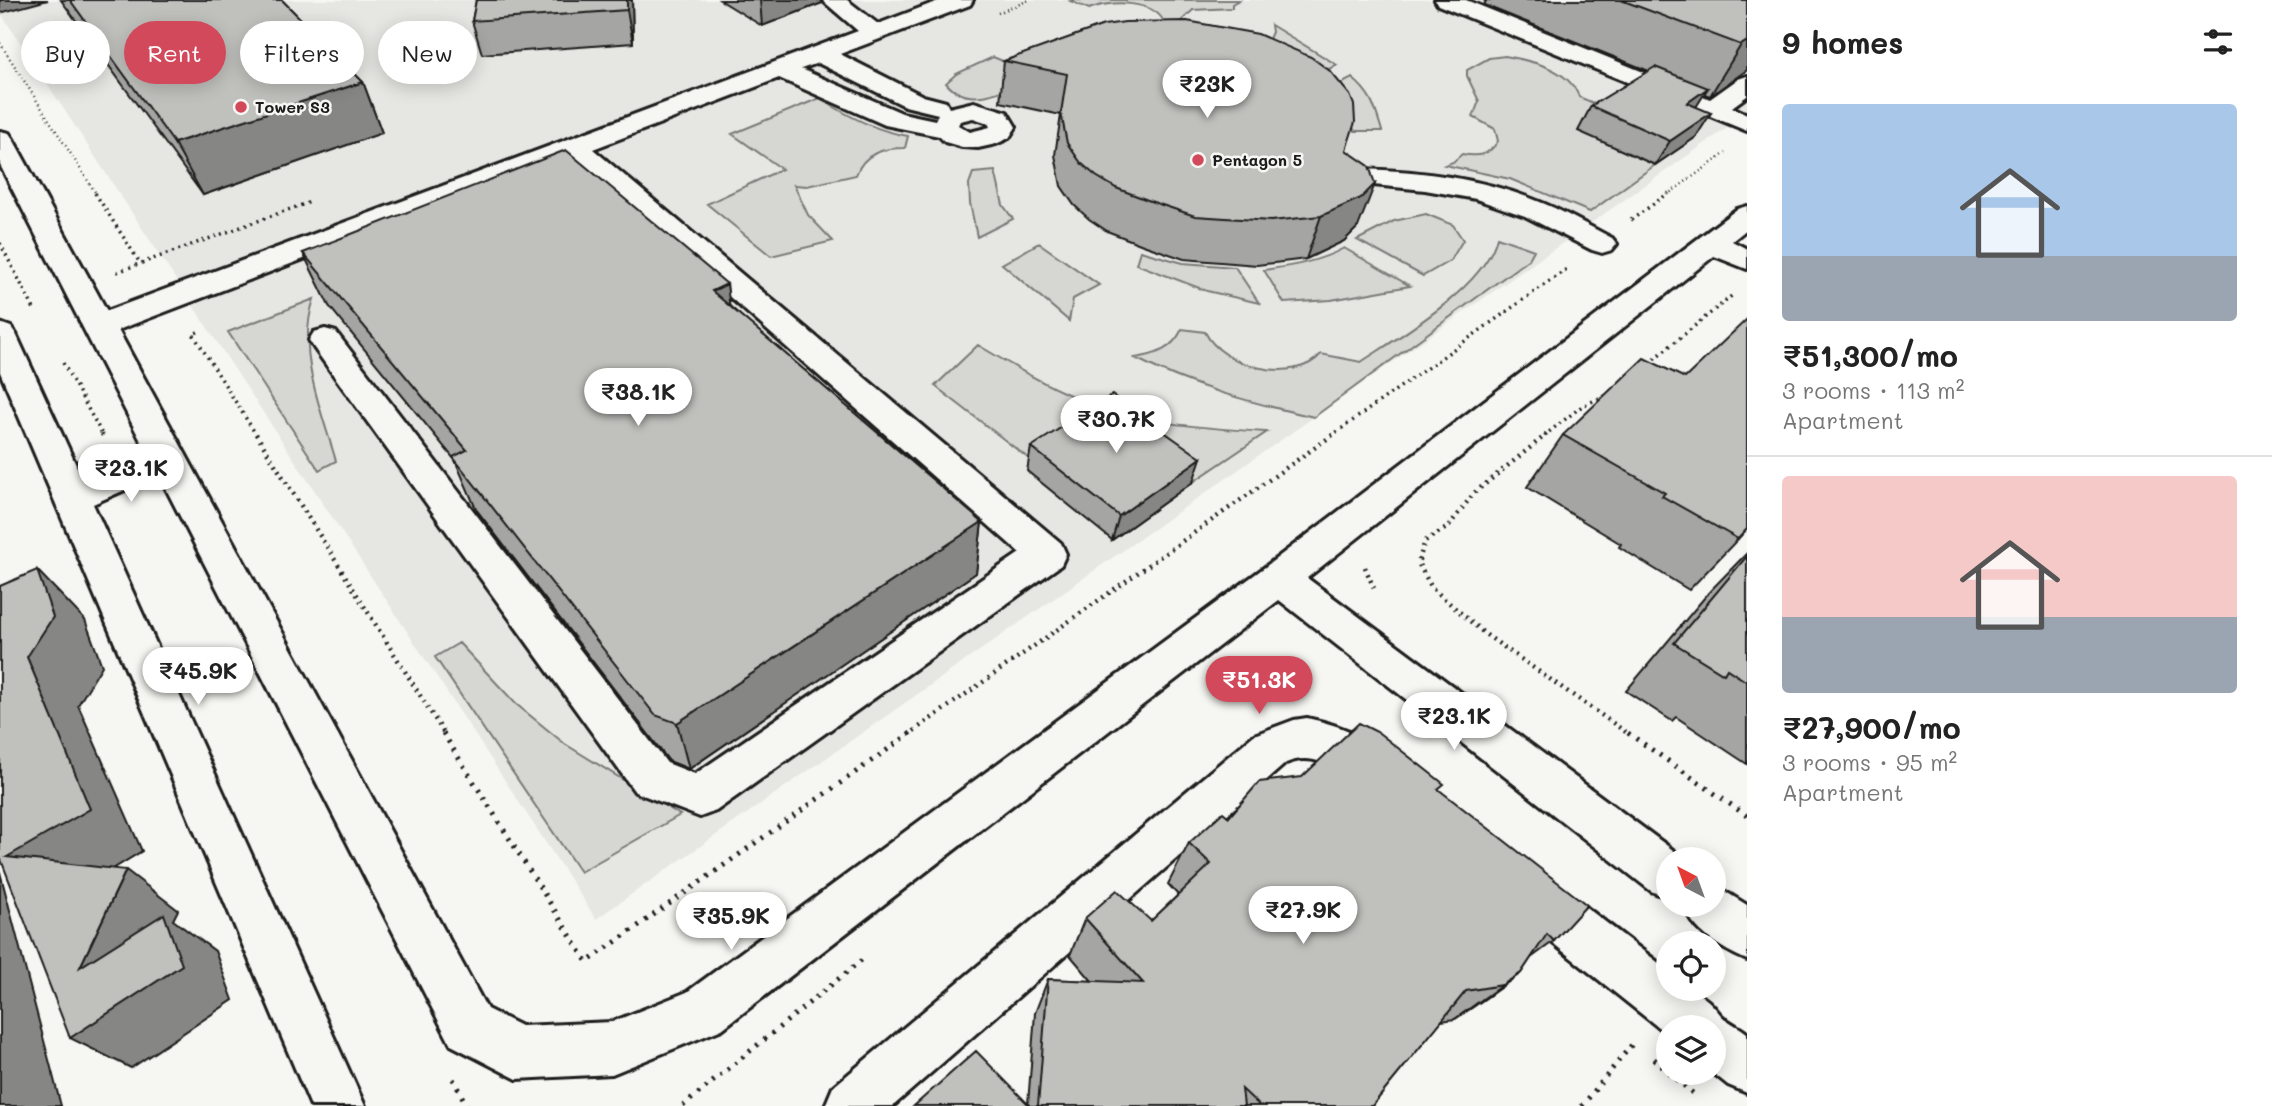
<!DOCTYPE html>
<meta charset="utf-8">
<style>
body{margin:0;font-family:Mali,sans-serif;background:#f2f2f2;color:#222;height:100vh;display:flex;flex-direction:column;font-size:26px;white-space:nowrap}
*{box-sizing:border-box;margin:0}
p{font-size:23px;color:#767676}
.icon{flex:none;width:38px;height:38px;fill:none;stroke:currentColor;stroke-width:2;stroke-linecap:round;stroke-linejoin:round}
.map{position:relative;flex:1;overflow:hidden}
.drawer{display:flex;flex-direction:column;background:#fff;width:525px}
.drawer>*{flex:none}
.top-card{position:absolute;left:21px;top:21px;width:665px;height:63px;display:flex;gap:14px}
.needle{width:46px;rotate:319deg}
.tools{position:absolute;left:1656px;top:847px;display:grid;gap:14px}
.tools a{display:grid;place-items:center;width:70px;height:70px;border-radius:50%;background:#fff;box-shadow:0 4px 18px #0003;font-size:35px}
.price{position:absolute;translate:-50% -60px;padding:0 16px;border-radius:24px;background:#fff;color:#222;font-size:23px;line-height:46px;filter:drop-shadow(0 2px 4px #0008)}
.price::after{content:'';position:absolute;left:50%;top:42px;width:21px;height:16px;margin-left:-10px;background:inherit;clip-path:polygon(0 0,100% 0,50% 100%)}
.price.selected{background:#d1495b;color:#fff}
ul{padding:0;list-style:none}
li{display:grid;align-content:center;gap:14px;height:371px;padding:0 35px}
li+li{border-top:2px solid #e0e0e0}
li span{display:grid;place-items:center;height:217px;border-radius:7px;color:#555}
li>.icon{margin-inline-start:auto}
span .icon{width:126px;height:126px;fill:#fffc;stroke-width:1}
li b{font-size:30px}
h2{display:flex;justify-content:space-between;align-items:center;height:84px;padding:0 35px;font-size:30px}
.tag{padding:0 24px;border-radius:32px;background:#fff;box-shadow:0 4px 18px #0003;font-size:24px;line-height:63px}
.tag.selected{background:#d1495b;color:#fff}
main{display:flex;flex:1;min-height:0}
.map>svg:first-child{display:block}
.built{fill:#e6e6e2}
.green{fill:#d6d6d2;stroke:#797977;stroke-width:2}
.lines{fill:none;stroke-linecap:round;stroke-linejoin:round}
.minor-casing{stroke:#1c1c1c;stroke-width:6}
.path-far3{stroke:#1c1c1c;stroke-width:2.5;stroke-dasharray:1 3.5;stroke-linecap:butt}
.path-far2{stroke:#1c1c1c;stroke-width:3.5;stroke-dasharray:2 4.5;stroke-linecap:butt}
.path-far1{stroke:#1c1c1c;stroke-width:4.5;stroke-dasharray:2 5;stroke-linecap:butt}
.path{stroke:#1c1c1c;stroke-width:5;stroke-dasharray:2.5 7;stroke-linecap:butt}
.minor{fill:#f6f6f2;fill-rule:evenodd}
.wall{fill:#a5a5a3;stroke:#1c1c1c;stroke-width:2}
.shaded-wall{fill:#868684;stroke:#1c1c1c;stroke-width:2}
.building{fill:#c0c0bd;stroke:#1c1c1c;stroke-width:2}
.poi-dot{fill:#d1495b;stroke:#f6f6f2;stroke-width:2.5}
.labels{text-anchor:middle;stroke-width:5;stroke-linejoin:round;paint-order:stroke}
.far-poi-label{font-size:16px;font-weight:bold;fill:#1c1c1c;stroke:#f6f6f2;text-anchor:start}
</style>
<main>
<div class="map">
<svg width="1747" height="1106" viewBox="0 0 1747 1106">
<rect width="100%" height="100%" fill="#f6f6f2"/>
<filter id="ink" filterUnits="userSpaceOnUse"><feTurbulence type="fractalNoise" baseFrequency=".0143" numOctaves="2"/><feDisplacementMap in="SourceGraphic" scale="14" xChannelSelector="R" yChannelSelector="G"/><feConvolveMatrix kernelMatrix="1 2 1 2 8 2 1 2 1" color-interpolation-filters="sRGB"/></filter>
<g filter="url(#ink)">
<!-- built -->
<path class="built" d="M0 0H1747V114L596 919 0 12Z"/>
<!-- green -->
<path class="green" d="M1072 0H1239L1232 4V8L1193 10 1179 23 1164 22C1154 0 1109 0 1089 9L1070 1Z
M1271 25 1337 65 1309 79 1268 41 1272 32Z
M1505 56C1533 61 1569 69 1579 97L1610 110 1579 131 1655 165 1590 212 1510 179 1445 165 1453 162 1462 154C1477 157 1489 156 1498 141L1495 129 1473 117 1479 101 1467 76V70L1489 58Z
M993 57 1037 75C1010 87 970 112 946 83L956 74Z
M1352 78C1372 94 1375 108 1382 131H1355L1337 102 1326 92Z
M820 98C847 116 876 131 908 136L905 148C883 148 864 153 856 175L807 186 794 185 808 215 833 241 771 256 707 204 782 169 732 134Z
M995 171 1003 205 1013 219 977 237 970 203 969 184 973 173Z
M1426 214 1453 225 1463 240 1451 260 1423 276 1357 240 1394 221Z
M1497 237 1534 250 1529 259 1314 417C1252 403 1192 387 1135 358 1156 355 1173 349 1182 329L1205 332C1222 367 1295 385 1321 354L1361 362C1402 335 1486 286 1497 237Z
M1039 243 1099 285 1073 299 1069 321 1002 264Z
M1344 248 1410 286 1331 300 1284 303 1264 270C1291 266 1319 262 1344 248Z
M1140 251 1183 263 1235 267 1259 303 1207 291 1136 264Z
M314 299C296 353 321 409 336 461L319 470 228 332Z
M978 345C1010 364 1042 384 1077 398 1136 424 1203 428 1267 432L1193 482 1107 420 1037 465 935 386Z
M459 643 516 704 565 744 680 815 580 872 435 657Z"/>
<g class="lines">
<defs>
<path id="minor" d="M822 0H847L878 24 941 0H973L970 5 840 54 923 96 946 102 949 108 974 102 1007 112 1016 127 1009 138 996 144 978 148 962 147 945 142 939 136 885 125 779 78 593 149 1061 543 1066 554 1061 565 716 811 700 817 635 792 314 348 309 340 314 332 325 329 336 332 667 763 695 774 1020 553 571 157 118 330 487 1009 521 1026 612 1022 687 992 1265 567 1737 209 1747 206V229L1732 241 1747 249V269L1714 256 1307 578 1685 859H1668V898L1651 891 1279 600 722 1029 612 1074 517 1079 451 1045 159 475 93 504 365 1106H311L0 372V323L11 327 16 334 82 478 146 451 0 165V131L9 133 13 139 107 311 858 31ZM818 63 905 106 938 114 935 120 902 113 801 69ZM973 118 988 123 990 127 970 132 958 125 960 121Z
M1435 0H1466L1710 99 1738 79 1747 76V96L1732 107 1747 114V131L1438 5Z
M1362 169C1421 171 1480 178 1535 200 1562 210 1587 225 1612 238L1617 244 1612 250 1602 253 1592 250 1525 216 1476 199 1425 190 1352 183 1348 177 1352 171Z
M1307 718C1340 725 1387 742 1401 774L1395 788 1379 794C1347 782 1322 747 1286 763L893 1106H825L833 1087 1254 735 1294 720Z
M1527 869 1544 875 1668 970V989C1693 989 1704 993 1720 1014 1724 1020 1740 1027 1747 1033V1093L1728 1085 1713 1073V1027H1668V1035L1510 909 1503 892 1510 875Z
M1713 884 1747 905V960C1721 949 1693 931 1683 905H1713Z"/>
</defs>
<!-- minor casing -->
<use href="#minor" class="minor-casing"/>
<!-- path-far3 -->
<path class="path-far3" d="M998 13 1029 0
M0 43 97 195
M1667 195 1726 153"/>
<!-- path-far2 -->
<path class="path-far2" d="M95 193 140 263
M1631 220 1669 193
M0 243 34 309
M117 272 310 202
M198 332 193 334 257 436
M63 363 103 436
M1649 363 1734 294
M1331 436 1568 268
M1544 436 1582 406 1605 396"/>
<!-- path-far1 -->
<path class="path-far1" d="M102 434 104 438
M256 434 445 735
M1547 434 1474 493 1448 527 1425 541 1418 563 1432 588 1485 634 1630 735
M1365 567 1375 591
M908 735 1334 434"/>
<!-- path -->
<path class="path" d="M443 733 587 962 911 733
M1628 733 1747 816
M1654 1059 1668 1071
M1669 1073 1696 1096
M453 1079 467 1106
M683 1106 864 958
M1582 1106 1634 1042"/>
<!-- minor -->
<use href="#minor" class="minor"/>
</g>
<!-- wall -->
<path class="wall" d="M61 0H282L363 82 382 133 203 195Z
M476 0H632L633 43 482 54 472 21Z
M720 0H822V3L762 26Z
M1483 0H1747V70L1710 96 1704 94 1696 106V137L1655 165 1578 131 1591 106 1649 71 1484 5 1486 1Z
M1104 25 1346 150 1358 227 1344 241 1306 259 1257 265 1184 259 1143 245 1107 231 1089 219 1074 205 1061 186 1055 155 1061 115 1000 102 1004 61Z
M303 253 727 284 729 306 982 522 976 573 689 769 669 761 476 509 455 460 329 306Z
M1685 378 1738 539 1689 590 1619 547 1621 544 1527 487 1563 435Z
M1031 447 1193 482 1112 540 1027 471Z
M1747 553V764L1676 717 1672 721 1626 691 1710 591Z
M1439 790 1554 941 1531 958 1521 973 1473 1007 1455 1019 1441 1021 1372 1106H914L1028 1104 1035 1013 1048 979 1092 981 1070 955 1085 918 1151 921 1178 895 1168 884 1189 843 1229 817Z"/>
<!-- shaded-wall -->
<path class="shaded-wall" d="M0 0H48L0 13Z
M627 0H632L633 43 627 10Z
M760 0H822V3L762 26Z
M1747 41V70L1710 96 1741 45Z
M363 82 382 133 203 195 174 143Z
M1708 88 1693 112 1687 103Z
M1711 113 1696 137 1655 165 1670 141Z
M1375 184 1358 227 1344 241 1306 259 1321 216Z
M727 284 733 337 712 291Z
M1201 458 1193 482 1112 540 1119 516Z
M982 522 976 573 689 769 677 723Z
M37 570 85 620 102 666 78 705 142 851 67 897 7 857 27 657Z
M126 870 178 910 173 920 215 951 233 1000 131 1068 70 1038 80 967Z
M0 872 61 1106H0Z
M1521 973 1473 1007 1455 1019 1502 985Z"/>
<!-- building -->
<path class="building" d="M70 0H282L363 82 174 143Z
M476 0H627V10L472 21Z
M1621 0H1747V41L1741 45Z
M1187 21 1258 34 1311 57 1330 71 1350 95 1354 105 1355 122 1346 150 1369 166 1375 184 1361 198 1321 216 1271 221 1195 216 1153 202 1116 188 1096 176 1081 163 1067 143 1061 113 1067 74 1004 61 1104 25 1125 22Z
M1655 67 1708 88 1687 103 1711 113 1670 141 1591 106Z
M566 150 727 284 712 291 982 522 677 723 655 715 453 457 467 450 303 253Z
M1747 319V529L1738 539 1662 496 1665 493 1563 435 1644 358 1685 378Z
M1112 395 1201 458 1119 516 1031 447Z
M1747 556V682L1727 669 1724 674 1674 643Z
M37 570 53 617 27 657 90 809 7 857 126 870 80 967 164 914 182 965 70 1038 0 857V586Z
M1359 723 1379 733 1444 784 1438 789 1587 905 1554 941 1547 934 1521 973 1502 985 1466 991 1372 1106H1260L1242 1089 1244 1106H1038L1048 979 1143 983 1085 918 1117 890 1151 921 1211 864 1189 843 1223 812 1229 817 1259 782 1302 777Z
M976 1051 1030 1106H914Z"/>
</g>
<!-- markers -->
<g class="poi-dot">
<circle cx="241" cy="107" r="7"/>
<circle cx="1198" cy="160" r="7"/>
</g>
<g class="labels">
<!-- far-poi labels -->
<g class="far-poi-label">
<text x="255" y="113">Tower S3</text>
<text x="1212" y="166">Pentagon 5</text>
</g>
</g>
</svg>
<div class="tools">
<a><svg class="needle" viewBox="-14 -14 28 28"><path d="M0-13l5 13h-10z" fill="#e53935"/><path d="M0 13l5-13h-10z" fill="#767676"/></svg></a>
<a><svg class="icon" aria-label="locate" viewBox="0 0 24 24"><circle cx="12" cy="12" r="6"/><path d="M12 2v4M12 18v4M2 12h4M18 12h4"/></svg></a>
<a><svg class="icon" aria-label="layers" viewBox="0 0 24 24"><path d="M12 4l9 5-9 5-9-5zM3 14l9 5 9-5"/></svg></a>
</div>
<b class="price" style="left:1207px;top:120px">₹23K</b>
<b class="price" style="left:638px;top:428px">₹38.1K</b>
<b class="price" style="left:1116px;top:455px">₹30.7K</b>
<b class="price" style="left:131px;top:504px">₹23.1K</b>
<b class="price" style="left:198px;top:707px">₹45.9K</b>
<b class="price selected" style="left:1259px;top:716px">₹51.3K</b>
<b class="price" style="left:1454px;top:752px">₹23.1K</b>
<b class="price" style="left:1303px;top:946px">₹27.9K</b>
<b class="price" style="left:731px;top:952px">₹35.9K</b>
<div class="top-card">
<a class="tag">Buy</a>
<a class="tag selected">Rent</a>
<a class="tag">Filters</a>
<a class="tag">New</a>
</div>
</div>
<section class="drawer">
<h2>9 homes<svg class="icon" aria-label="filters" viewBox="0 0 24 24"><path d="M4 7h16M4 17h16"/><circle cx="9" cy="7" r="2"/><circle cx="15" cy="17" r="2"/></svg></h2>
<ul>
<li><span style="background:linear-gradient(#a9c7e8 70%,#9aa5b1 0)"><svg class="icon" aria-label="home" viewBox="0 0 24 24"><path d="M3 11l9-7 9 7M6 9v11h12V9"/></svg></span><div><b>₹51,300/mo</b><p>3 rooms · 113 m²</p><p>Apartment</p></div></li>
<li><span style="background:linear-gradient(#f6c9c9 65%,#9aa5b1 0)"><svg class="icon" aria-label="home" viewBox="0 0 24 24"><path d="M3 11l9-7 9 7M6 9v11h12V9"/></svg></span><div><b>₹27,900/mo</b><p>3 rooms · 95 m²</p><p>Apartment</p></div></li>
</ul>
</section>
</main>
